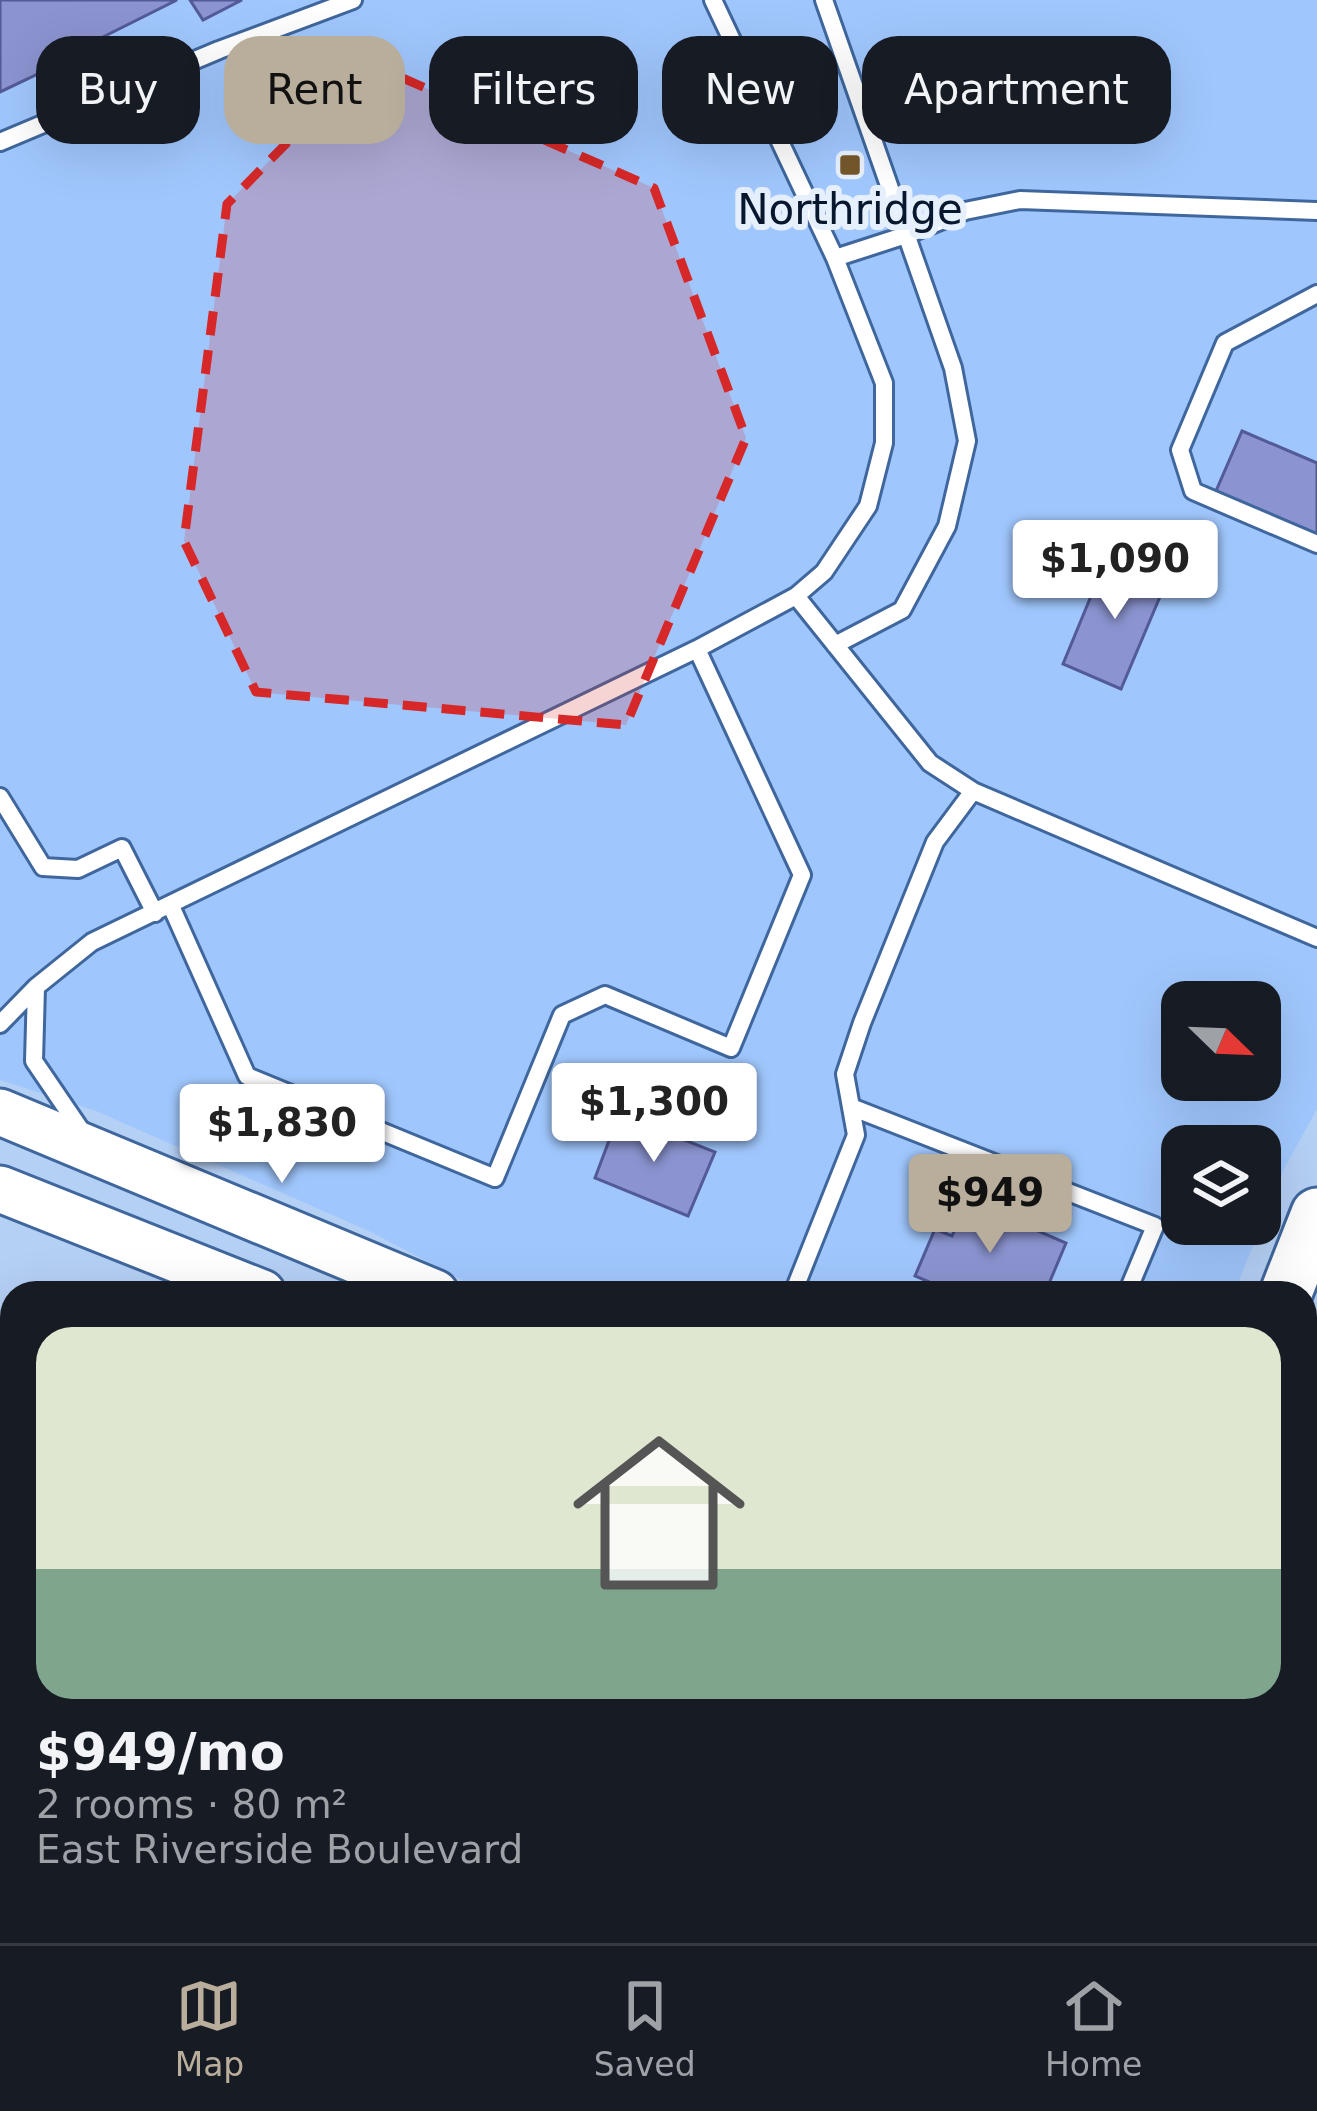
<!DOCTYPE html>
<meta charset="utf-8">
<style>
body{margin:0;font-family:"DejaVu Sans",sans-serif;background:#242831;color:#f1f3f6;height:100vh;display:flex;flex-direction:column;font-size:45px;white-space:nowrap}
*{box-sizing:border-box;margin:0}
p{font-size:39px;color:#9ea1a6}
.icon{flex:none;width:66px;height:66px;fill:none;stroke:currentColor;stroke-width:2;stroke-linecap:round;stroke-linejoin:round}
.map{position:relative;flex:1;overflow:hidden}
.panel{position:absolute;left:0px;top:1281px;width:1317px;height:663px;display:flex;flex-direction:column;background:#171b24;border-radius:36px 36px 0 0;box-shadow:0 12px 48px #0002}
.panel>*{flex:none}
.hud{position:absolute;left:36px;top:36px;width:1245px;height:108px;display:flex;gap:24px}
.needle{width:78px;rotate:113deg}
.buttons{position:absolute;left:1161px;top:981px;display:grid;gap:24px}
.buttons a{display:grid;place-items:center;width:120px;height:120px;border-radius:24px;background:#171b24;box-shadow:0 12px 48px #0002;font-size:60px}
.price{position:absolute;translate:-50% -102px;padding:0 27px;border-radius:12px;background:#fff;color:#222;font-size:39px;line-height:78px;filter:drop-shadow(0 3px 6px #0008)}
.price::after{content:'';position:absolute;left:50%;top:72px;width:36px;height:27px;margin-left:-18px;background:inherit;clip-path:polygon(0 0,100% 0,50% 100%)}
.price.active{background:#b9ad9b;color:#111}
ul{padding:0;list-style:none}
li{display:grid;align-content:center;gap:24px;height:636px;padding:0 36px}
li+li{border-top:3px solid #363941}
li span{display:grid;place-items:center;height:372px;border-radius:36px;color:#555}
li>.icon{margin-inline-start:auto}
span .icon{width:216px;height:216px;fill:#fffc;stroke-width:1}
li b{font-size:51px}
.tag{padding:0 42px;border-radius:36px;background:#171b24;box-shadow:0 12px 48px #0002;font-size:42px;line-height:108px}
.tag.active{background:#b9ad9b;color:#111}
.tab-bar{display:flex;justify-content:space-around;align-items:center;height:168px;border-top:3px solid #363941;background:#171b24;font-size:33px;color:#9ea1a6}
.tab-bar a{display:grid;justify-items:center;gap:6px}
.tab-bar .active{color:#b9ad9b}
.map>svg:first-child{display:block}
.built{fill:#a0c7fd;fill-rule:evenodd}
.building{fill:#8b94d0;stroke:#535a98;stroke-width:3}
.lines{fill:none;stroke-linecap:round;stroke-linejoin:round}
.service-casing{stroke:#3f679d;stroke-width:22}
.minor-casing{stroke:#3f679d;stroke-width:39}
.secondary-casing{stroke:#3f679d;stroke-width:51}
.primary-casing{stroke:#3f679d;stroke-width:57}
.service{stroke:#fff;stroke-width:16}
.minor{stroke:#fff;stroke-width:33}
.secondary{stroke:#fff;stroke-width:45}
.primary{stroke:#fff;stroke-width:51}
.marked{fill:#d62828;fill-opacity:0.2;stroke:#d62828;stroke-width:9;stroke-dasharray:24 15;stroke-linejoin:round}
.poi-dot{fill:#74572b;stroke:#e6effc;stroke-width:4.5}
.labels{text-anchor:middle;stroke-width:12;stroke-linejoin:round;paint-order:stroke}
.poi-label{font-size:42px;fill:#07172d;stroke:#e6effc}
</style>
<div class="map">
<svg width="1317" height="1943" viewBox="0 0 1317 1943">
<rect width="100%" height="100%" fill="#b5d0f5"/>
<!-- built -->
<path class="built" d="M0 0H1317V1109L1284 1169 1234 1293H487L371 1232 96 1111 0 1080ZM1182 1002H1260V1080H1182ZM1182 1146H1260V1224H1182Z
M1317 1440V1616L1305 1585V1473Z
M1305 1787 1317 1790V1943H1144L1148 1932H1305Z"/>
<!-- building -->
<path class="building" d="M0 0H177L75 51 69 67 61 63 0 92Z
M190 0H242L203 20Z
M1242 431 1317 463V534L1216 491Z
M1108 555 1167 580 1121 689 1063 664Z
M619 1114 715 1152 688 1216 595 1178Z
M967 1200 1066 1243 1045 1293H955L915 1276 935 1229 952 1236Z
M0 1878 12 1883V1921L0 1916Z
M0 1916 12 1921V1932H25L20 1943H0Z
M570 1932H661L657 1943H566Z"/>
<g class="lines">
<defs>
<path id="service" d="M713 0 835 258 906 235 965 211 1020 200 1317 211
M824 0 953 368 967 441 947 526 902 610 835 645
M0 142 219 50 353 0
M1317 294 1225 343 1180 450 1193 491 1317 544
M796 596 930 763 973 791 1317 938
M0 797 43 867 78 869 122 848 155 913
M171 906 247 1076 495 1178 562 1015 605 995 731 1048 802 875 697 649
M36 987 34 1061 83 1133
M0 1024 36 987 92 942 697 649 796 596 824 572 868 506 884 443V383L835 258
M851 1107 1155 1226 1127 1293
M793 1293 856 1135 845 1074 862 1023 935 842 973 791
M1305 1883 1317 1879
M703 1932 710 1943
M56 1943 63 1932
M554 1943 559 1932
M909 1943 913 1932
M1238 1943 1240 1938 1252 1943"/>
<path id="minor" d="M0 1845 12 1850
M210 1932 237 1943"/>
<path id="secondary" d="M0 1112 435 1293
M0 1189 262 1293
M1305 1658 1317 1663"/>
<path id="primary" d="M1286 1293 1317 1214
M1305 1429 1317 1399
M1305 1617 1317 1635
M1305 1752 1317 1750
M1029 1943 1034 1932
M1100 1943 1105 1932"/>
</defs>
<!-- service casing -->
<use href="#service" class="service-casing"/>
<!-- minor casing -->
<use href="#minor" class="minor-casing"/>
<!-- secondary casing -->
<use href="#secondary" class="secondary-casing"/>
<!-- primary casing -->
<use href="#primary" class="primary-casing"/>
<!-- service -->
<use href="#service" class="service"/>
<!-- minor -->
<use href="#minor" class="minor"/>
<!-- secondary -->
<use href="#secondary" class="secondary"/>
<!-- primary -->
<use href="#primary" class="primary"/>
</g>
<!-- marked area -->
<path class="marked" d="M366 62 654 188 746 438 626 725 256 692 184 541 227 204Z"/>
<!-- markers -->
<rect class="poi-dot" x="838" y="153" width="24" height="24" rx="6"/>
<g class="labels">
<!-- poi labels -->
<g class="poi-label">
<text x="850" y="224">Northridge</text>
</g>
</g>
</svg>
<div class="buttons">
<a><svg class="needle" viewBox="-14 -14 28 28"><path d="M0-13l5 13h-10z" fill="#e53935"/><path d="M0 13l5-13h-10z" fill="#9ea1a6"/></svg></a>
<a><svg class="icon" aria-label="layers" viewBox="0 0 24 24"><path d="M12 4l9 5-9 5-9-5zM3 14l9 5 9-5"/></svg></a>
</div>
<b class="price" style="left:1115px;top:622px">$1,090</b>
<b class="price" style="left:654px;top:1165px">$1,300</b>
<b class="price" style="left:282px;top:1186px">$1,830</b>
<b class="price active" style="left:990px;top:1256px">$949</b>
<div class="hud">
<a class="tag">Buy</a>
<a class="tag active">Rent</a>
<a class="tag">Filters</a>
<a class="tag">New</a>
<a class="tag">Apartment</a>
</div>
<section class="panel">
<ul>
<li><span style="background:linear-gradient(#dfe7d0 65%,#7fa58c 0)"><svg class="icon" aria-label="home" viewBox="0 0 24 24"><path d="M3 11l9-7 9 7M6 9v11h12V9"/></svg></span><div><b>$949/mo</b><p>2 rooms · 80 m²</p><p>East Riverside Boulevard</p></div></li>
</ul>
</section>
</div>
<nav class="tab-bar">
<a class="active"><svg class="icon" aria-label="map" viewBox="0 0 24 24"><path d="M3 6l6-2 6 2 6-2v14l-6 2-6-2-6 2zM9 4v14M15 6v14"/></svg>Map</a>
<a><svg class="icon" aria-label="saved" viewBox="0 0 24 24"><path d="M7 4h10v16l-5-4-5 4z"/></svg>Saved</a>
<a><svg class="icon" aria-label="home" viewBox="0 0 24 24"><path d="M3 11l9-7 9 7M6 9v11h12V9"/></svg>Home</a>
</nav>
